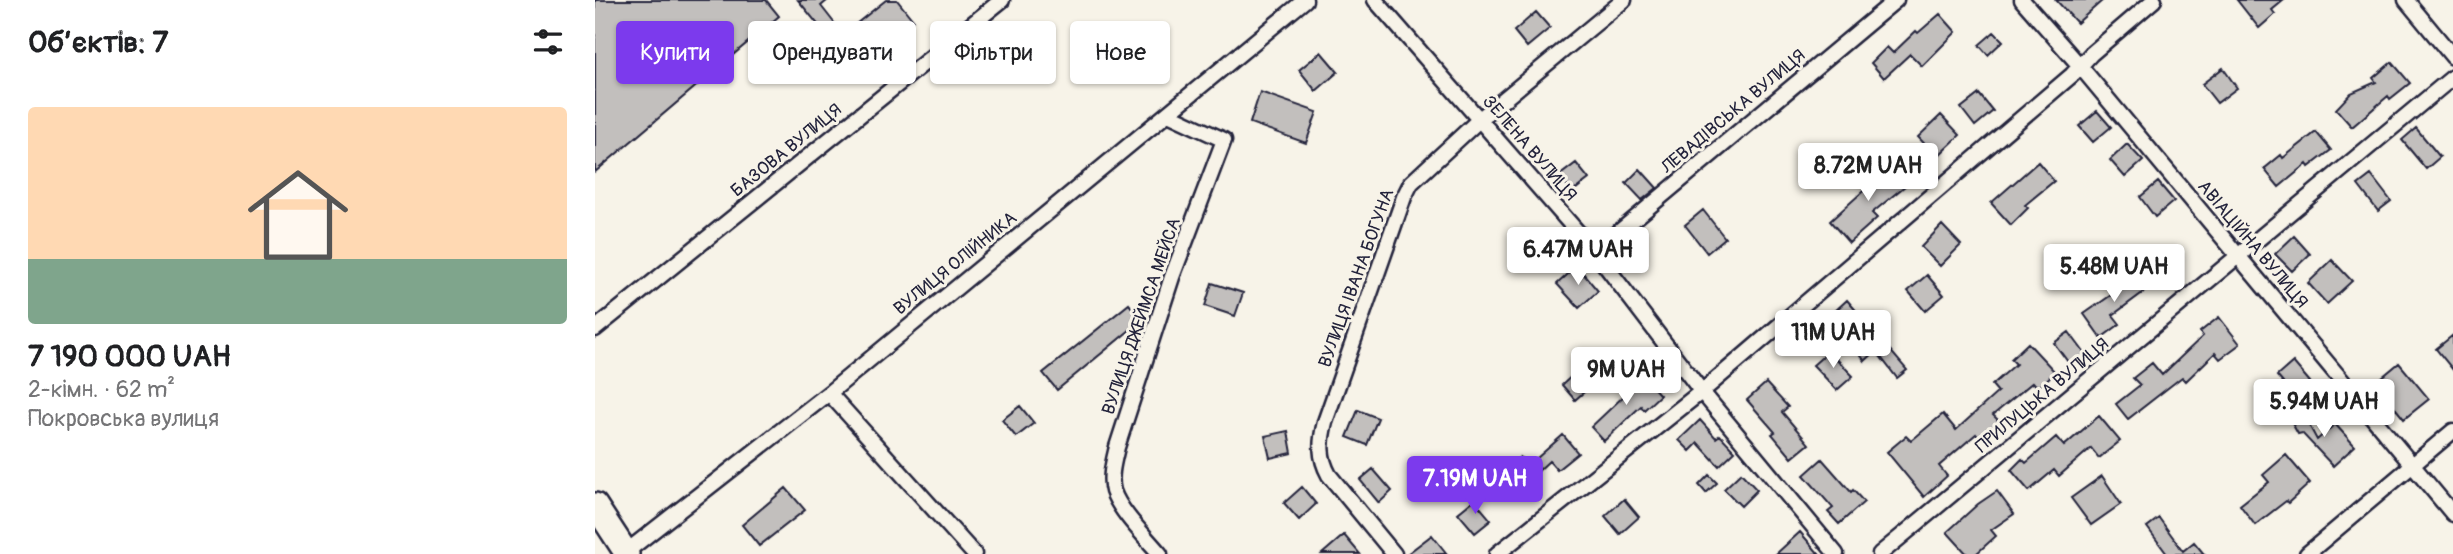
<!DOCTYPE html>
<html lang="uk">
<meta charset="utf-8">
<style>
body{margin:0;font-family:Pangolin,sans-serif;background:#f2f2f2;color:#202124;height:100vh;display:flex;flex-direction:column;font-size:26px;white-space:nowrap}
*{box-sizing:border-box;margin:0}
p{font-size:23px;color:#757577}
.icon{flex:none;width:38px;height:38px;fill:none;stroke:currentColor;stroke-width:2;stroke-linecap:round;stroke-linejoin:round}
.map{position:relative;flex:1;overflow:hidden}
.panel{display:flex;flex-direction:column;background:#fff;width:595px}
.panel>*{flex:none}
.top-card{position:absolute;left:21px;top:21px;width:665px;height:63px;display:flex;gap:14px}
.price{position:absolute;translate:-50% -60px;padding:0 16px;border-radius:7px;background:#fff;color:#222;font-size:23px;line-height:46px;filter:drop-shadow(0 2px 4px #0008)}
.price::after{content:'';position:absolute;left:50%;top:42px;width:21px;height:16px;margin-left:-10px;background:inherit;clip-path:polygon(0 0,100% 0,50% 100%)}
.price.active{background:#7c3aed;color:#fff}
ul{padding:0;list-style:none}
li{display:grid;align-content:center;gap:14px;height:371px;padding:0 28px}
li+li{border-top:2px solid #e0e0e0}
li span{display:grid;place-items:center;height:217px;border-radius:7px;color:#555}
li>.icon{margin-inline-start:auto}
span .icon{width:126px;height:126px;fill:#fffc;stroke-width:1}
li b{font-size:30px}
h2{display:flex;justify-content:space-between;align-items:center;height:84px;padding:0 28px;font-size:30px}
.chip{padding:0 24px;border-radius:7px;background:#fff;box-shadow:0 2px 5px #0004;font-size:24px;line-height:63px}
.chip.active{background:#7c3aed;color:#fff}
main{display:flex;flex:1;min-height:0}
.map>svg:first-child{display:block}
.building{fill:#c2bfbd;stroke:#22223b;stroke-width:2}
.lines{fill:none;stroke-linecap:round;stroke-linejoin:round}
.minor-casing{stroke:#22223b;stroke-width:19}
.primary-casing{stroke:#22223b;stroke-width:28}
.minor{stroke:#f7f3e8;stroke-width:14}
.primary{stroke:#f7f3e8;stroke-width:23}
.labels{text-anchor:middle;stroke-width:6;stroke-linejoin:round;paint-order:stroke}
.street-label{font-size:18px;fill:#22223b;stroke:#f7f3e8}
</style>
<main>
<section class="panel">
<h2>Об’єктів: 7<svg class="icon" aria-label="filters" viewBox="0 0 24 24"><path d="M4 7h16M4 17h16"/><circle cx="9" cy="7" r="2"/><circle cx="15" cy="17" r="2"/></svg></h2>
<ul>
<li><span style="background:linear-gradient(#ffd9b3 70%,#7fa58c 0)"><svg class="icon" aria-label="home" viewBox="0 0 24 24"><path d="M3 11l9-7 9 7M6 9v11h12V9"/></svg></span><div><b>7 190 000 UAH</b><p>2-кімн. · 62 m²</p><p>Покровська вулиця</p></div></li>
</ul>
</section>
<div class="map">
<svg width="1858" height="554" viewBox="0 0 1858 554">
<rect width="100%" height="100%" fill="#f7f3e8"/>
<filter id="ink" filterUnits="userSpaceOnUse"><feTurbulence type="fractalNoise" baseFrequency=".0143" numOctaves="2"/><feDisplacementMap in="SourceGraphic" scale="14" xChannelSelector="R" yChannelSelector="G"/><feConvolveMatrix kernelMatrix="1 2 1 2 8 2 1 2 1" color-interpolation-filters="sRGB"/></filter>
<g filter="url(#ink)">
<!-- building -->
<path class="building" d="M0 0H171L184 16 0 172Z
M203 0H233L226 6 244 29 233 37Z
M291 0H302L318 20 267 62 246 36Z
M1461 0H1508L1482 23Z
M1642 0H1689L1677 10 1680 14 1664 28Z
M941 12 955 28 932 47 919 31Z
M1345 14 1361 32 1327 66 1315 54 1289 78 1276 63 1292 47 1298 53 1321 31 1323 33Z
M1399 32 1408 41 1393 55 1384 45Z
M726 52 743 72 721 91 704 70Z
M1797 62 1815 83 1795 99 1793 96 1757 127 1741 109 1756 93 1781 82 1778 78Z
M1628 68 1642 88 1622 103 1607 84Z
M665 92 722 112 711 143 655 123Z
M1384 94 1398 111 1380 126 1366 108Z
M1502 111 1516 127 1498 142 1484 126Z
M1346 115 1365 135 1342 157 1323 137Z
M1821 128 1845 157 1831 169 1807 140Z
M1721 132 1736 150 1714 167 1712 164 1684 187 1669 169 1686 155 1688 158Z
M1532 144 1548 161 1530 177 1515 160Z
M1292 162 1311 185 1277 213 1282 218 1254 243 1235 221 1276 184 1271 179Z
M1443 162 1459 181 1430 205 1433 208 1416 225 1396 203Z
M981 163 994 179 977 192 964 176Z
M1045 169 1062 188 1047 200 1031 183Z
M1776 175 1796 201 1783 211 1763 185Z
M1563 182 1579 201 1560 217 1545 197Z
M1108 210 1130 238 1112 253 1090 225Z
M1347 225 1366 245 1345 266 1326 247Z
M1699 236 1715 254 1697 271 1680 254Z
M1737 260 1757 281 1732 304 1713 283Z
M982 266 1003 291 984 308 962 284Z
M1534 271 1550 291 1518 315 1525 324 1506 338 1489 314 1519 293 1514 286Z
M1332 275 1349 295 1330 311 1313 291Z
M617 283 648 293 640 316 610 306Z
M1252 300 1312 370 1302 378 1281 351 1270 361 1252 338 1259 332 1240 311Z
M534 304 547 320 462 390 448 373Z
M1624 317 1645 344 1625 359 1620 353 1591 381 1587 377 1533 419 1521 404 1545 385 1538 378 1557 363 1567 375 1608 336 1605 332Z
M1474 332 1491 355 1476 366 1459 343Z
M1858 335V370L1841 349Z
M1433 343 1460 372 1443 388 1438 382 1398 415 1404 421 1385 439 1381 434 1344 466 1352 476 1329 497 1292 452 1311 436 1316 441 1348 414 1361 430 1403 392 1397 385 1421 364 1416 359Z
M1234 351 1258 376 1242 390 1218 365Z
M992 362 1006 377 980 400 967 385Z
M1698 362 1715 382 1699 396 1682 376Z
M1804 363 1834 399 1809 419 1780 383Z
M1045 373 1065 395 1049 410 1046 406 1009 441 996 427 1033 392 1029 388Z
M1171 383 1193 407 1187 412 1214 444 1197 458 1177 434 1180 432 1152 400Z
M425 406 439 423 421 437 407 420Z
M763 410 783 418 772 445 752 437Z
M1706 410 1722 440 1740 424 1760 446 1738 466 1707 433 1703 434 1693 416Z
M1504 416 1525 441 1504 458 1496 448 1464 476 1459 470 1434 491 1416 470 1427 459 1431 463 1461 437 1469 446Z
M1105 420 1121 438 1125 435 1140 451 1124 466 1103 443 1095 451 1084 440Z
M693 431 697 453 675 458 670 436Z
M968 435 983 453 962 470 954 461 927 486 920 478 909 488 900 479 925 457 933 466Z
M1691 455 1715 483 1693 503 1691 501 1660 525 1645 505 1674 482 1668 475Z
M1227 459 1256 492 1258 490 1269 502 1244 524 1233 512 1238 508 1209 475Z
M778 469 797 491 784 503 765 480Z
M1146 473 1162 490 1146 506 1129 489Z
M1114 475 1122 483 1111 493 1104 485Z
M1507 476 1526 504 1496 525 1476 498Z
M707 487 721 504 704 520 689 503Z
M191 488 210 510 164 546 147 525Z
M1402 491 1419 514 1396 530 1401 536 1381 554H1372L1352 532 1383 504Z
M1029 499 1044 517 1025 534 1010 516Z
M879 500 896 520 880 533 863 513Z
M1564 518 1588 551 1599 542 1609 554H1572L1552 527Z
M1205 532 1224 554H1181Z
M749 535 765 554H727Z
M837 535 852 554H812Z"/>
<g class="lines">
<defs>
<path id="minor" d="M780 0 1000 252 1107 392 1241 554
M1427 0 1485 66 1858 514
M1811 0 1858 57
M1000 252 1301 0
M0 329 407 0
M234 393 379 554
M31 552 234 393 710 0
M565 554C551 537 525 512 518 491 514 477 519 460 522 447L577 277 629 140 573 114
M799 554 734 475C724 457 725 442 730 422L809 197 816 183 885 119 1029 0
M902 554 1111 388 1477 75 1496 54 1559 0
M1285 554 1858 77
M1712 554 1858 431"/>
<path id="primary" d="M0 505 32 554"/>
</defs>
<!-- minor casing -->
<use href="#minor" class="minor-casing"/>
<!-- primary casing -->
<use href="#primary" class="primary-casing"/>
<!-- minor -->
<use href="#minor" class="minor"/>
<!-- primary -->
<use href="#primary" class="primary"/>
</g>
</g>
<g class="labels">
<!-- street labels -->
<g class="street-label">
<text transform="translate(1138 111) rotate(-40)" y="6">ЛЕВАДІВСЬКА ВУЛИЦЯ</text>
<text transform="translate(935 148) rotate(49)" y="6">ЗЕЛЕНА ВУЛИЦЯ</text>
<text transform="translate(191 150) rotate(-39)" y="6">БАЗОВА ВУЛИЦЯ</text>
<text transform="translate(1658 244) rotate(50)" y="6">АВІАЦІЙНА ВУЛИЦЯ</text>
<text transform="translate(360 263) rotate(-39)" y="6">ВУЛИЦЯ ОЛІЙНИКА</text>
<text transform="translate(761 278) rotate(-70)" y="6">ВУЛИЦЯ ІВАНА БОГУНА</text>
<text transform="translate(546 316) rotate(-71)" y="6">ВУЛИЦЯ ДЖЕЙМСА МЕЙСА</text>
<text transform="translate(1447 395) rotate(-40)" y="6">ПРИЛУЦЬКА ВУЛИЦЯ</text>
</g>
</g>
</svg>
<b class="price" style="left:1273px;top:203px">8.72M UAH</b>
<b class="price" style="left:983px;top:287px">6.47M UAH</b>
<b class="price" style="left:1519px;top:304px">5.48M UAH</b>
<b class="price" style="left:1238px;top:370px">11M UAH</b>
<b class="price" style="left:1031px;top:407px">9M UAH</b>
<b class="price" style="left:1729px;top:439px">5.94M UAH</b>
<b class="price active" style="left:880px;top:516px">7.19M UAH</b>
<div class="top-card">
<a class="chip active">Купити</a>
<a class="chip">Орендувати</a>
<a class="chip">Фільтри</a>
<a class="chip">Нове</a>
</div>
</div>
</main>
